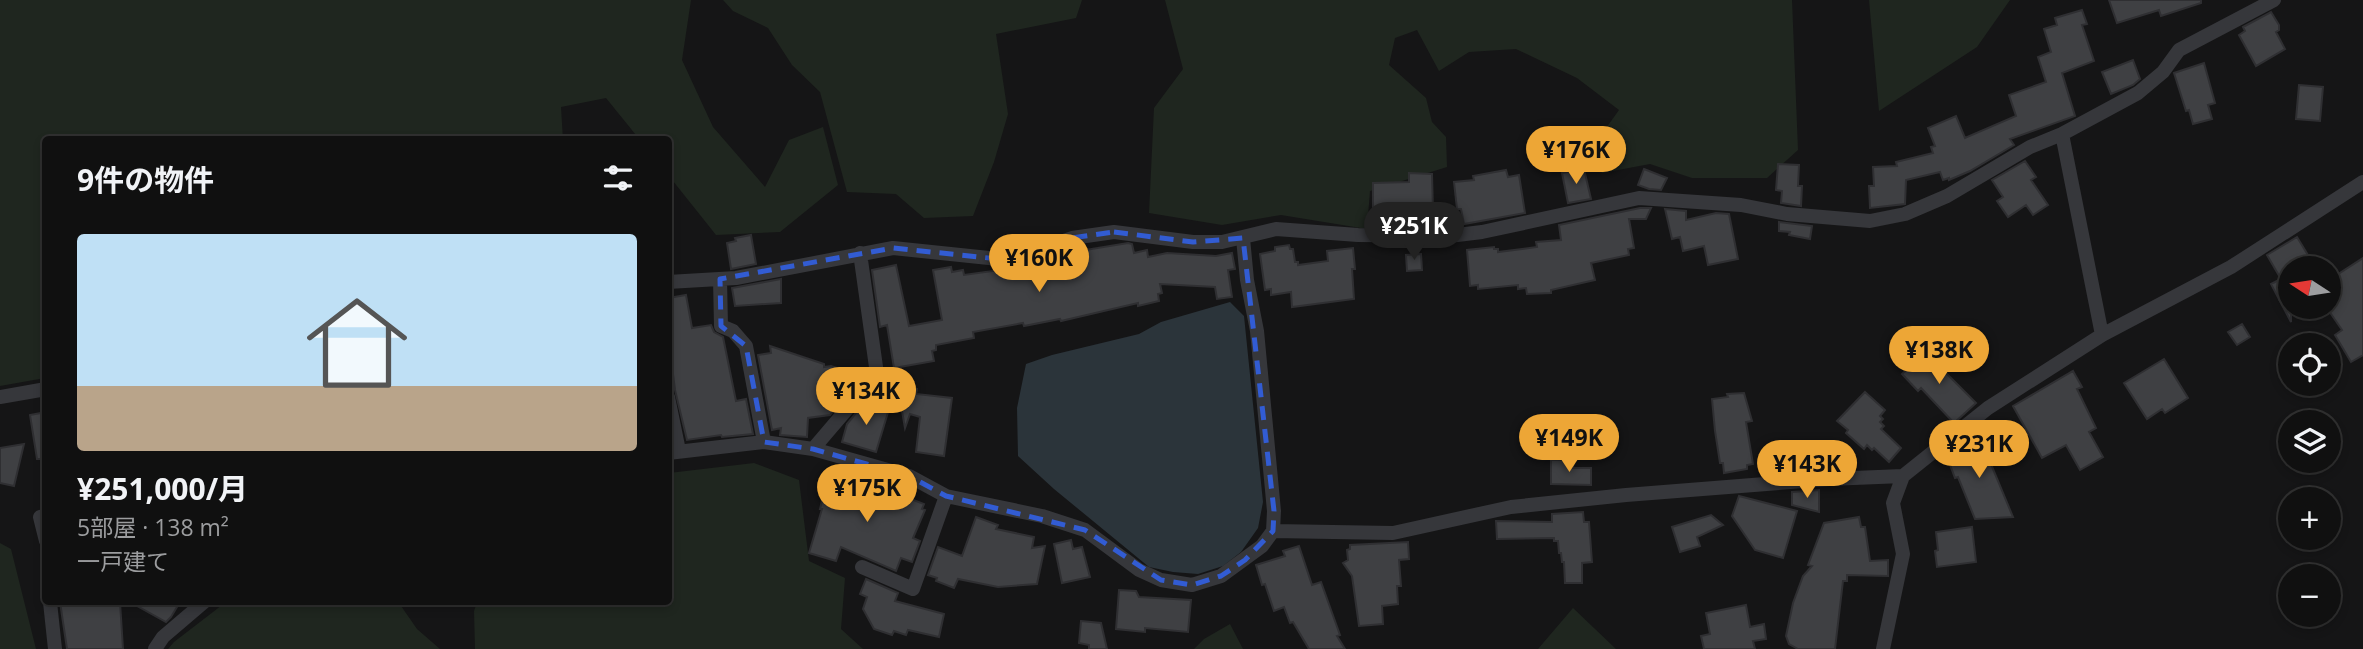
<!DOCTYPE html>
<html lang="ja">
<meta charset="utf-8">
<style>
body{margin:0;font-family:"Open Sans","Noto Sans JP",sans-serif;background:#1e1e1e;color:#f1f3f6;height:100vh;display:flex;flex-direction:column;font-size:26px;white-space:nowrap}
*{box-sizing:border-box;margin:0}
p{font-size:23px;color:#9c9d9f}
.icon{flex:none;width:38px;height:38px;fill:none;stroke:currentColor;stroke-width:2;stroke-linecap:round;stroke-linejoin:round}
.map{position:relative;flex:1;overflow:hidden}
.details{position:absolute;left:42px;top:136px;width:630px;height:469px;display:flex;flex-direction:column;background:#101010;border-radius:7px;box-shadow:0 4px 10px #0003,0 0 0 2px #303030}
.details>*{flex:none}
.needle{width:46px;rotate:282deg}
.tools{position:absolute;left:2278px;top:256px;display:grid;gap:14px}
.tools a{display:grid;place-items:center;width:63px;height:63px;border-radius:50%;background:#101010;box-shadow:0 4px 10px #0003,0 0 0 2px #303030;font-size:35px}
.price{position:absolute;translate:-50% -60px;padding:0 16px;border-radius:24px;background:#eda636;color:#111;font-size:23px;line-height:46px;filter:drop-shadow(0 2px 4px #0008)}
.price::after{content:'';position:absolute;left:50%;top:42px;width:21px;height:16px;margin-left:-10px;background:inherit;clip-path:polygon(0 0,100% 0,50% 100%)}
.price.active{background:#222;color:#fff}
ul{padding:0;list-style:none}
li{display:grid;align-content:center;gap:14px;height:371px;padding:0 35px}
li+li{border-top:2px solid #303030}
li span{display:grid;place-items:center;height:217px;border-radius:7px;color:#555}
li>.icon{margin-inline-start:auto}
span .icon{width:126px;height:126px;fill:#fffc;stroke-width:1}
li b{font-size:30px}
h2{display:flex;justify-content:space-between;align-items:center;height:84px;padding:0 35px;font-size:30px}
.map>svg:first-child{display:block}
.green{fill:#1f261f}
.water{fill:#2b343a}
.building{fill:#3f4043;stroke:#2f2f32;stroke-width:2}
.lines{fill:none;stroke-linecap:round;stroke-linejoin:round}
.street{stroke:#36373b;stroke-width:14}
.marked{fill:none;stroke:#325cd3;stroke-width:5;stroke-dasharray:14 9;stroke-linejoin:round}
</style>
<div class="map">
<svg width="2363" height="649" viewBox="0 0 2363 649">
<rect width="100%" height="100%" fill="#151516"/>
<!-- green -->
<path class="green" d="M0 0H691L682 60 713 127 765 187 789 140 823 127 838 185 780 232 716 235 669 176 668 140H640L606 98 561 107 563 140H46L45 378 0 386Z
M723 0H1082L1076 18 996 34 1008 114 994 162 973 216 924 218 896 194 847 192 820 92 792 65 768 28 733 11Z
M1165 0H1792L1798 150 1767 178H1692L1650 164 1602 173 1591 149 1619 110 1577 78 1516 49 1469 52 1439 71 1417 30 1395 38 1389 65 1426 98 1432 122 1446 137 1447 167 1370 191 1367 229 1281 215 1222 225 1149 213 1154 108 1183 69Z
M1869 0H2010L1977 47 1879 111Z
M754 463 799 480 809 561 845 578 841 629 863 649H475L474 611 477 602H668L669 473Z
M0 543 11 549 36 649H0Z
M226 602 399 603 417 629 440 649H168L174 642Z
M1573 608 1616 649H1538Z
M1230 624 1243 649H1194L1204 639Z"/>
<!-- water -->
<path class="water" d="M1230 302 1244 316 1263 502 1258 528 1241 552 1223 566 1198 574 1173 572 1149 567 1054 489 1018 456 1017 408 1026 364 1052 355 1139 334 1161 322Z"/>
<!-- building -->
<path class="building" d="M2109 0H2201V3L2161 16 2159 10 2117 23Z
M2082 10 2087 24 2082 25 2094 61 2062 73 2075 116 2010 139 2014 145 1970 171 1949 180V178L1943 180 1940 172 1906 180 1905 204 1870 208 1869 186H1874L1873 167 1897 166 1896 162 1933 153 1931 147 1935 146 1928 128 1956 116 1965 138 2016 116 2009 95 2046 82 2038 57 2051 52 2044 29 2057 25 2055 18Z
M2271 12 2279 25V30L2276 32 2285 49 2256 66 2239 35 2245 31 2243 27Z
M2133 60 2140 79 2133 85 2111 94 2102 72Z
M2204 63 2215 103 2208 105 2212 119 2193 124 2189 110 2186 111 2174 73Z
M2299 85 2323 87 2320 121 2296 119Z
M2025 161 2036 177 2031 180 2048 205 2033 215 2026 205 2008 217 1997 201 2003 197 1992 180Z
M1778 164 1799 165 1798 186H1802L1801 206 1781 203 1782 191 1776 190Z
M1584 169 1591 199 1568 203 1562 173Z
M1644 169 1667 178 1661 190 1649 189 1638 185Z
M1506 170 1508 177 1519 175 1525 213 1464 224 1461 209H1457L1454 182 1474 180 1473 176Z
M1409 173 1432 174 1433 211H1417V215H1395V219L1373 220V183L1409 182Z
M1640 208H1651L1646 219H1629L1634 248 1628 249 1629 255 1591 263 1595 280 1551 290V293L1527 294 1526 288 1518 289V285L1478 289V285L1470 286 1467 250 1494 247V249H1498V252L1537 247 1536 242 1561 240 1559 225Z
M1665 209 1686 211V220L1716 213 1729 214 1738 259 1708 265 1704 246 1683 251 1680 237 1672 239Z
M1779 222 1812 226 1810 239 1789 235 1790 232 1779 231Z
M751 235 756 264 731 269 727 243 736 241 735 238Z
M2297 237 2311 260 2298 268H2291V322L2271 284 2281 279 2267 255Z
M1128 243 1132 244 1134 253 1147 250 1148 257 1167 253 1216 256 1232 253 1235 269 1228 270 1232 297 1217 299 1215 287 1160 284 1162 293 1158 294 1159 301 1138 306V303L1061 321 1060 319 1024 326 1023 323 973 332 974 338 936 345V350L932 351 934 361 894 368 887 325 880 327 872 270 896 265 909 326 942 320 933 270 951 267 952 272 963 270 964 275 1014 268 1015 272 1080 258 1079 251Z
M1289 245 1290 249H1293L1295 262H1298V265L1328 261 1327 251 1353 248 1355 269H1352L1354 299 1292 307 1291 292 1271 295V289L1265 290 1260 254 1275 251V247Z
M1421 254 1422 270 1407 271 1406 255Z
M2363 258V355L2351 362 2335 335 2342 330 2329 311V280Z
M781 279V303L735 306 732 288Z
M686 295 692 328 711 325 714 332 723 337 736 401 746 399 753 434 722 437 721 435 687 440 675 390 668 336V298Z
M2242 324 2250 337 2237 345 2228 332Z
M770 346 824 364V367L831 366 862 376 825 390 845 396 830 415 808 418 807 437 780 435 781 428 772 430 758 355 771 353Z
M1934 351 1947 364 1942 369 1976 403 1954 423 1921 388 1918 391 1902 374 1926 352 1930 355Z
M2164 359 2188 398 2165 413 2162 409 2147 419 2124 383Z
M2073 371 2082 387 2077 389 2096 428 2089 432 2103 457 2080 470 2066 445 2042 458 2013 406Z
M897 382 917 389 916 394 952 398 944 456 916 452 920 417 910 414 905 428 902 411 885 406 892 386 898 388Z
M1865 392 1885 410 1880 416 1883 419 1880 422 1884 426 1881 429 1901 448 1889 462 1874 448 1872 450 1867 445 1864 449 1846 433 1848 430 1837 421Z
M1744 393 1752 421 1746 422 1753 464 1747 465V469L1724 473 1723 463H1720L1715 431 1712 399 1728 397 1727 394Z
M865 402 889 409 876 452 842 442 847 424Z
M46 412V459H37L30 415Z
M1986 436 1993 455 1988 457 2013 517 1975 519 1958 477 1955 478 1946 454 1953 449Z
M24 444 14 486 0 483V448Z
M1551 460H1574L1573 468H1591V485L1551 484Z
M827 480 861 489 864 481 924 504 922 509 925 510 913 538 920 541 912 562 901 558 896 571 841 547 836 561 809 553 822 509H820Z
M1819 490V512L1792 505V492Z
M1739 496 1797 511 1783 558 1755 550 1732 516Z
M1583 512 1584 522H1589L1592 562 1582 563V583H1565L1564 562H1562L1561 553H1559L1558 541H1554V538L1497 539 1496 521 1552 522V514Z
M1711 515 1723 525 1697 537 1700 546 1680 552 1672 527Z
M976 517 998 525 996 529 1034 537 1032 548 1045 546 1037 584 998 587 958 579 954 588 936 581 937 578 928 575 938 547 962 556Z
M1859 517 1861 527H1865L1870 561 1888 560V576L1847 575V581H1843L1835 649H1798L1789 644 1786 636 1793 603 1803 576 1812 566 1808 565 1824 523Z
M1972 527 1976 562 1937 567 1935 551 1938 550 1936 532Z
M1071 540 1073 549 1082 547 1090 577 1062 583 1054 544Z
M1408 542 1409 559 1399 560 1401 586H1397L1398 604 1382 606 1383 624 1359 626 1352 576 1343 563 1348 560 1347 550 1350 549V545Z
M1299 546 1312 585 1321 582 1340 635 1337 636 1345 649H1309L1293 622 1290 623 1284 607 1274 611 1265 584 1262 585 1256 565 1285 556 1283 551Z
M866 579 898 593 895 601 944 614 939 637 908 630 906 635 894 631 892 635 874 629 863 609 867 597 860 594Z
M1119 590 1136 591 1139 597 1191 600 1188 632 1145 628V632L1116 629Z
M60 602H120L123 649H67Z
M130 602H180L171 617 166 622Z
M1746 605 1750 627 1764 624 1766 639 1753 641 1755 649H1704L1701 636 1710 634 1706 613Z
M1081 621 1101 623 1107 649H1089V645L1079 643Z"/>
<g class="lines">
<!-- street -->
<path class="street" d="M2062 134 2102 335
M720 279 721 326 733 331 746 346 764 442
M668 282 736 278 893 248 1008 260 1072 238 1114 232 1193 242H1222L1276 229 1358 235 1449 236 1482 232 1639 198 1741 205 1787 214 1870 221 1905 214 1947 196 2030 147 2062 134 2138 93 2163 72 2179 50 2274 0
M0 397 46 389
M668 397 679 451
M813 449 877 374 860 253
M668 453 764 442 813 449 909 476 946 496 1042 516 1085 530 1139 570 1161 580 1192 585 1221 576 1262 546 1273 531 1274 511 1257 331 1247 280 1243 238
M46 516 40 517 46 541
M1273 531 1393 533 1511 507 1626 495 1829 479 1903 476
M862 567 913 589 946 496
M50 602 55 649
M155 649 163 637 204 602
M1883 649 1903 554 1893 503 1903 476 1988 408 2102 335 2231 267 2363 182"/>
</g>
<!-- marked area -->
<path class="marked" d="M1114 232 1193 242 1243 238 1274 511 1273 531 1245 560 1221 576 1192 585 1161 580 1085 530 946 496 909 476 813 449 764 442 746 346 721 326 720 279 893 248 1008 260 1072 238Z"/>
</svg>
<div class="tools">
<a><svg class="needle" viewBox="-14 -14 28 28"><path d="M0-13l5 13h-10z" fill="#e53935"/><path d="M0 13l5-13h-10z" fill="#9c9d9f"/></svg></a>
<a><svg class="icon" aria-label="locate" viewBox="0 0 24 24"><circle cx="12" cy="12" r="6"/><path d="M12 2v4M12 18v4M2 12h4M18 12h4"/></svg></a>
<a><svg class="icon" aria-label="layers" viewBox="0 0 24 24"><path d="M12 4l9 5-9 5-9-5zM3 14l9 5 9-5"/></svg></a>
<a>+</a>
<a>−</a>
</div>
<b class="price" style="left:1576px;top:186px">¥176K</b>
<b class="price active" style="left:1414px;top:262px">¥251K</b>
<b class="price" style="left:1039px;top:294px">¥160K</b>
<b class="price" style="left:1939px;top:386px">¥138K</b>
<b class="price" style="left:866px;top:427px">¥134K</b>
<b class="price" style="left:1569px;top:474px">¥149K</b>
<b class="price" style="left:1979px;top:480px">¥231K</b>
<b class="price" style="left:1807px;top:500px">¥143K</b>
<b class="price" style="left:867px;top:524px">¥175K</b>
<section class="details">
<h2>9件の物件<svg class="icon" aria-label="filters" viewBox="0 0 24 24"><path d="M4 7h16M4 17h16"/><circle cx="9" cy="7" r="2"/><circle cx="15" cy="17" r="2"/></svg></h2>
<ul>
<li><span style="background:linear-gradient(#bfe0f5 70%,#b9a48a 0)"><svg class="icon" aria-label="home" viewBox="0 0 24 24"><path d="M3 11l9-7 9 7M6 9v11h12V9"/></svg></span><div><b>¥251,000/月</b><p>5部屋 · 138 m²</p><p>一戸建て</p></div></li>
</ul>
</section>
</div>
